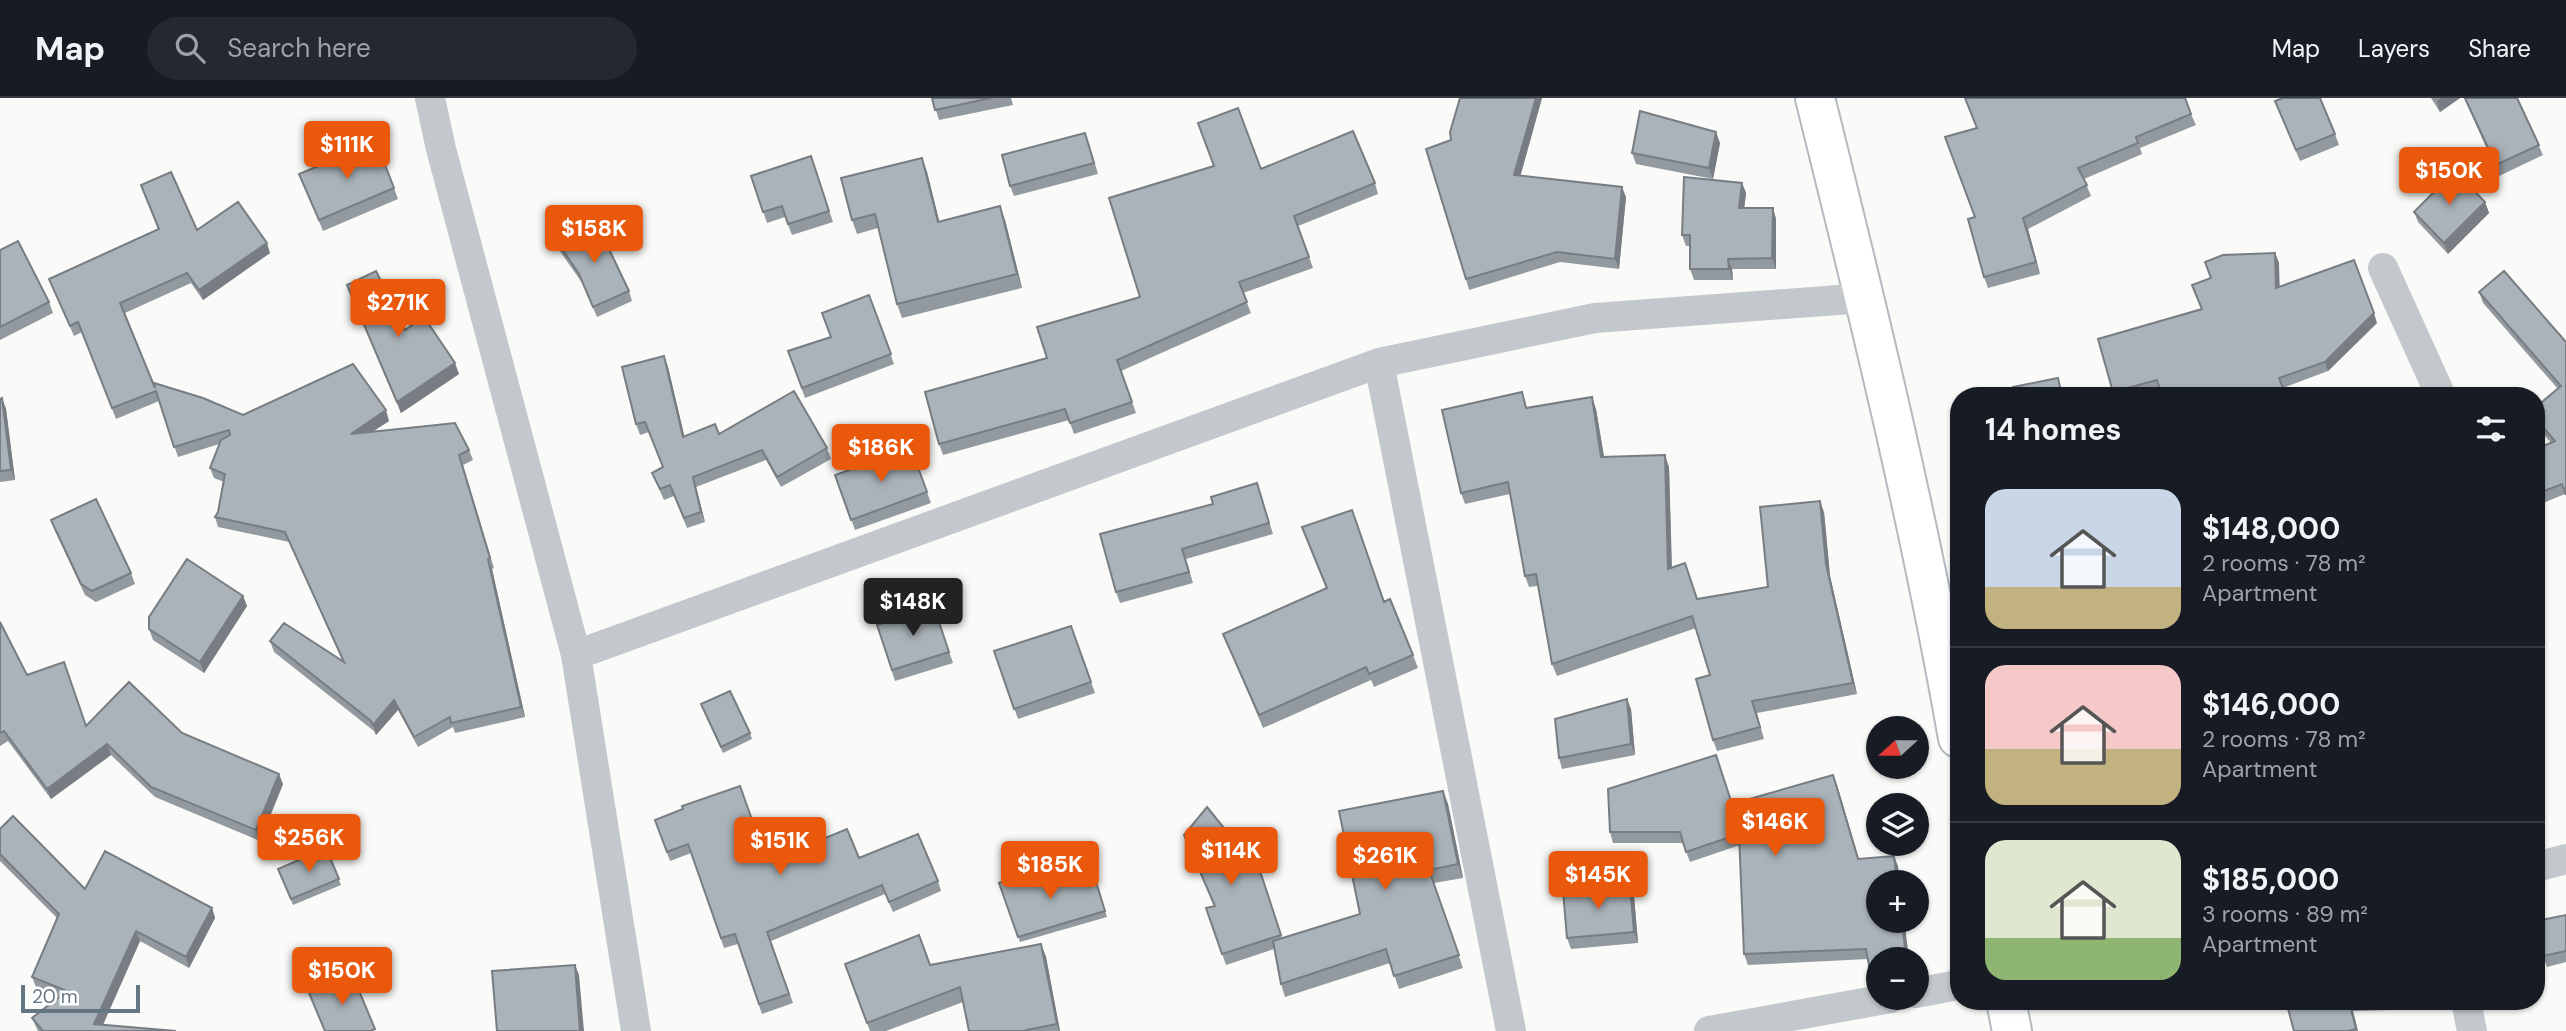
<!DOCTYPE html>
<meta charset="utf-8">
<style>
body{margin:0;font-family:"DM Sans",sans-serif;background:#242831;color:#f1f3f6;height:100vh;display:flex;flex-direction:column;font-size:26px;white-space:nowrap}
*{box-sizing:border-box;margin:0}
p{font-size:23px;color:#9ea1a6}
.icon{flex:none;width:38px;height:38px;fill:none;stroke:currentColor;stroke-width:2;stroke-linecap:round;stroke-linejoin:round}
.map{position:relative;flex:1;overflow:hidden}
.panel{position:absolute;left:1950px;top:289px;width:595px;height:623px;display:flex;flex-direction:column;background:#171b24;border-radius:28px;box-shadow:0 2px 5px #0004}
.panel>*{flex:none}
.needle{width:46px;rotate:249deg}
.controls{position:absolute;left:1866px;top:618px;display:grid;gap:14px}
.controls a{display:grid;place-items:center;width:63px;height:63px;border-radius:50%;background:#171b24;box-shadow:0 2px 5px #0004;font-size:35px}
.scale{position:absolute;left:21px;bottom:18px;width:119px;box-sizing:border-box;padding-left:7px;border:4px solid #657683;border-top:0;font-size:19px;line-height:24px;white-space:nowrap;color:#657683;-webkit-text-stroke:5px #fff;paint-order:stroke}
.price{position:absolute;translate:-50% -60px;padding:0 16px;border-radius:7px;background:#ea580c;color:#fff;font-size:23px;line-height:46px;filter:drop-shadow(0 2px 4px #0008)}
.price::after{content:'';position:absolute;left:50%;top:42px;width:21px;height:16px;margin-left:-10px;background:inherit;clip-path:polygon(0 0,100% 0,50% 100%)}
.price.selected{background:#222;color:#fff}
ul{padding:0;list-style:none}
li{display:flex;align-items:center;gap:21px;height:175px;padding:0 35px}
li+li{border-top:2px solid #363941}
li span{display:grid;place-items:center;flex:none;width:196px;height:140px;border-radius:21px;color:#555}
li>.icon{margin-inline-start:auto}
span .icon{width:84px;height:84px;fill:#fffc;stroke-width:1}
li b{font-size:30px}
h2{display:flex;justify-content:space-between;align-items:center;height:84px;padding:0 35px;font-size:30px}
header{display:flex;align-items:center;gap:42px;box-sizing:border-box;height:98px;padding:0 35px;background:#171b24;border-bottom:2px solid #363941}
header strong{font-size:33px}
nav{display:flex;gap:38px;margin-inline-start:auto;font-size:24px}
.search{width:490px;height:63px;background:#242831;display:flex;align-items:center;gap:18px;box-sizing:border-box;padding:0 24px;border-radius:38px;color:#9ea1a6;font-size:26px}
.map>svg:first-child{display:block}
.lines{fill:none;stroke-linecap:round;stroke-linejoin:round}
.secondary-casing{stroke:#b3babf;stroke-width:42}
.street{stroke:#c3c8cc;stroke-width:30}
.secondary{stroke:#fff;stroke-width:38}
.wall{fill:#929a9f}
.shaded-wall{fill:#777d82}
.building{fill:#aab3b9;stroke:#777d82;stroke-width:2}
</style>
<header>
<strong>Map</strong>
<div class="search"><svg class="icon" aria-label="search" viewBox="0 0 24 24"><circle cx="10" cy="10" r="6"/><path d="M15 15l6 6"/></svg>Search here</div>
<nav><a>Map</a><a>Layers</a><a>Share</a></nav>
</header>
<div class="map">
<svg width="2566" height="933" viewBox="0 0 2566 933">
<rect width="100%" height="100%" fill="#fafaf8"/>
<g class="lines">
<defs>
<path id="secondary" d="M1815 0C1868 212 1920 425 1958 640
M2006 903 2012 933"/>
</defs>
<!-- secondary casing -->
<use href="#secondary" class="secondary-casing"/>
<!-- street -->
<path class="street" d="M430 0 441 51 576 557 636 933
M2383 170 2441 298
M1379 265 1511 933
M576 557 1379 265 1595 220 1865 200
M2536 769 2566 761
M1916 895 1958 887
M2466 903 2472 933
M1709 933 1891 900"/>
<!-- secondary -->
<use href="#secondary" class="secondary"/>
</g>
<!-- wall -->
<path class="wall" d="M932 0H1011L1013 7 939 22Z
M1542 0 1520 77 1626 99 1619 171 1560 164 1469 192 1466 181 1451 42Z
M2431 0H2460L2440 14Z
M2464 0H2517L2543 57 2499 78Z
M2275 3 2335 36 2339 47 2300 63Z
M2191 16 2196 27 2140 50 2142 56 2084 81 2091 98 2028 131 2040 176 1988 190 1984 179 1975 120 1945 39Z
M1089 45 1098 76 1014 98 1010 88Z
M1720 45 1713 81 1636 66 1632 55Z
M811 58 833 124 792 137 785 119 767 125 751 78Z
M922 60 927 74 939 123 1005 122 1022 190 902 220 897 206 878 130 857 136 852 122Z
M1261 71 1375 85 1378 96 1298 128 1313 170 1243 195 1251 215 1121 273 1136 315 1074 336 1069 322 943 357 939 346 1047 260 1140 199Z
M299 76 394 90 398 101 323 133Z
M1742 85 1746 95 1744 110H1773L1776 121V171H1732L1733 182H1694L1690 171V148H1686L1682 137Z
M141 87 197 132 270 155 203 202 191 185 125 215 155 290 243 317 389 323 373 333 469 352 473 362 463 367 494 470 492 471 525 619 455 635 453 629 418 649 398 612 376 637 374 633 274 554 270 543 343 563 289 444 218 429 215 419 218 414 224 384 214 380 210 370 219 346 178 359 159 303 116 321 82 234 74 238 49 181 158 131Z
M2485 104 2489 115 2448 156 2418 124 2414 114Z
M556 142 629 193 632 203 597 219 583 186 559 152Z
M0 152 49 204 53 215 0 242Z
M2275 155 2279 165V189L2377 225 2328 273 2283 290 2160 292 2140 298H2114L2098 241 2201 211Z
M347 187 405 232 459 276 401 315Z
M2479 194 2566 244 2565 396 2543 405 2536 386 2551 345 2536 327V309L2558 291 2483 205Z
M869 197 894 266 805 300 788 253 830 239Z
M664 258 668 269 684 338 719 336 827 350 831 361 781 389 766 362 696 389 705 424 687 430 674 398 664 402 652 375 663 369 649 334 640 337 636 326Z
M1522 294 1527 310 1596 311 1604 359 1669 369 1672 469 1697 501 1768 489 1824 414 1830 478 1857 596 1757 615 1764 641 1717 653 1713 642 1710 577 1696 530 1557 578 1552 566 1538 488 1529 489 1525 478 1510 396 1465 406 1461 395Z
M2 300 6 311 15 382 0 384V301Z
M911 350 931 405 855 432 835 377Z
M1257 385 1273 436 1186 461 1193 485 1120 505 1116 494 1213 406Z
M51 422 131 475 135 486 96 504 85 497 55 433Z
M1302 429 1384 504 1413 557 1418 570 1374 589 1371 582 1263 630 1223 536 1326 490Z
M243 498 247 508 204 575 153 542 149 531Z
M934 509 953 565 895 583 877 527Z
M0 524 27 577 86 628 182 635 283 686 260 743 155 699 111 657 51 701 8 643 0 648Z
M1071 528 1095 595 1018 621 994 553Z
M1631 611 1635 657 1562 671 1559 660Z
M703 612 750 635 752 641 723 655Z
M1837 687 1859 761 1898 768 1878 822H1904L1909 861H1878V882L1874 883 1868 861 1748 867 1744 856 1740 747 1690 764 1683 745H1613L1610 734 1732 706Z
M1443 693 1448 706 1463 780 1434 785 1463 870 1399 891 1390 865 1285 899 1281 886 1274 851 1226 867 1206 810 1214 808 1184 737 1261 776 1282 840 1360 816Z
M655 722 767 764 859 760 938 783 941 793 893 814 885 796 771 843 793 905 762 916 738 846 724 850 691 755 670 763Z
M0 731 85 791 212 810 215 820 189 870 140 843 103 927 176 933H38L32 920 59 899 36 889 32 879 57 820 0 763Z
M326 750 341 787 293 807 278 771Z
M1093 774 1107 819 1020 844 999 785 1044 789Z
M1634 798 1638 845 1571 851 1567 840Z
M2566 817V864L2547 869 2543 858Z
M1041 846 1046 859 1060 933H969L963 904 886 933H870L845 866 930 867Z
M2286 903H2430V911L2353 913 2358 933H2294Z"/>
<!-- shaded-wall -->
<path class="shaded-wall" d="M1536 0H1542L1518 87 1514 77Z
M2441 0H2460L2440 14 2437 3Z
M1716 34 1720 45 1713 81 1709 70Z
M922 60 927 74 943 138 938 124Z
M1742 85 1746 95 1743 121 1739 110Z
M1622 89 1626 99 1619 171 1615 161Z
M2485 104 2489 115 2448 156 2444 145Z
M1000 108 1005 122 1022 190 1017 176Z
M1773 110 1776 121V171L1772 160Z
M2023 120 2028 131 2040 176 2036 164Z
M267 145 270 155 203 202 199 192Z
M2275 155 2279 165 2280 200 2276 190Z
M1728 161 1732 171 1733 182 1729 171Z
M2374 215 2377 225 2328 273 2325 264Z
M664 258 668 269 687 349 683 339Z
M455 265 459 276 401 315 397 304Z
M1592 299 1596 311 1606 371 1601 359Z
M2 300 6 311 15 382 11 372Z
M386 312 389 323 354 346 351 336Z
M1665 357 1669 369 1672 482 1668 471Z
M693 379 696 389 705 424 701 414Z
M1820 403 1824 414 1830 478 1857 596 1853 585 1826 466Z
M488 461 492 471 525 619 521 609Z
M243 498 247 508 204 575 200 564Z
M1627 601 1631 611 1635 657 1631 646Z
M394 602 398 612 376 637 373 627Z
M107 646 111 657 51 701 47 691Z
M279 676 283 686 260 743 256 732Z
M1833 677 1837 687 1862 772 1858 761Z
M1443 693 1448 706 1463 780 1458 766Z
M1894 758 1898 768 1900 784H1897Z
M1630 787 1634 798 1638 845 1634 834Z
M212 810 215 820 189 870 186 859Z
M1902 822H1904L1909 861H1906Z
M136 833 140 843 100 933 94 926Z
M1041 846 1046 859 1060 933H1059L1057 926Z
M575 867 579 877 584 933H580Z
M2349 903 2353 913 2358 933 2356 931Z"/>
<!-- building -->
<path class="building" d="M932 0H991L935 12Z
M1460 0H1536L1514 77 1622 89 1615 161 1557 154 1466 181 1426 51 1451 42 1450 34Z
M1965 0H2185L2191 16 2136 39 2138 45 2078 70 2087 87 2023 120 2036 164 1984 179 1968 121 1975 119 1945 39 1977 30Z
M2283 0H2320L2335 36 2296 52 2275 3Z
M2465 0H2517L2539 47 2496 67Z
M1238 10 1261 71 1353 33 1375 85 1294 118 1309 159 1239 184 1247 204 1117 262 1132 304 1070 325 1065 311 939 346 925 294 1047 260 1037 229 1140 199 1109 100 1214 68 1198 25Z
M1640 13 1716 34 1709 70 1632 55Z
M1085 35 1094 65 1010 88 1002 57Z
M376 44 394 90 319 122 299 76Z
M811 58 829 113 788 126 782 108 763 114 751 78Z
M922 60 938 124 1000 108 1017 176 897 206 875 116 852 122 841 80Z
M2455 73 2485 104 2444 145 2414 114Z
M171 74 197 132 238 104 267 145 199 192 187 175 120 205 155 290 154 285 203 300 243 317 353 266 386 312 351 336 455 325 469 352 459 357 490 460 488 461 521 609 451 625 450 619 414 639 394 602 373 627 371 623 270 543 284 525 344 564 285 434 215 419 218 414 225 376 210 370 221 342 230 337 229 332 174 349 156 293 112 310 78 224 70 228 49 181 159 131 141 87Z
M1684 79 1742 85 1739 110H1773L1772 160 1728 161 1729 171H1690V137H1682Z
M598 128 629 193 593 209 579 176 556 142Z
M18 143 49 204 0 229V152Z
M2275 155 2276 190 2354 162 2374 215 2325 264 2279 280 2286 298H2162L2157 282 2113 294 2098 241 2202 211 2192 187 2211 180 2205 164 2223 157Z
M376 173 405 232 424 219 455 265 397 304 347 187Z
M2504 173 2566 244V397L2562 386 2539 395 2536 386V351L2555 343 2536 321V309L2561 288 2479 194Z
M869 197 891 256 802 290 788 253 831 239 822 215Z
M664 258 683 339 715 326 719 336 794 293 827 350 777 379 762 352 693 379 701 414 684 420 670 387 660 391 652 375 663 369 645 324 636 326 622 269Z
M2058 280 2062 298H2015L2013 289Z
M1522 294 1526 310 1592 299 1601 359 1665 357 1668 471 1685 465 1697 501 1768 489 1760 409 1820 403 1826 466 1853 585 1752 603 1760 629 1713 642 1696 581 1710 577 1692 518 1552 566 1536 476 1525 478 1508 384 1461 395 1442 312Z
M2 300 11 372 0 373V301Z
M911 350 927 394 851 422 835 377Z
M1257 385 1269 425 1182 451 1189 474 1116 494 1100 436 1213 406 1211 399Z
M96 401 131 475 92 493 81 486 51 422Z
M1352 412 1384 504 1390 501 1413 557 1369 576 1366 569 1259 617 1223 536 1327 490 1302 429Z
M187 461 243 498 200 564 149 531V519Z
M934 509 949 554 892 572 877 527Z
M0 524 27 577 64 564 86 628 129 584 182 635 279 676 256 732 151 689 107 646 47 691 4 633 0 635Z
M1071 528 1091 584 1014 611 994 553Z
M730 593 750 635 721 649 701 606Z
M1627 601 1631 646 1559 660 1555 621Z
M1716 657 1732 706 1833 677 1858 761 1894 758 1897 784H1878V822H1902L1906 861H1878V871L1870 873 1866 851 1744 856 1739 736 1686 754 1680 734H1610L1608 691Z
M740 688 767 764 847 731 859 760 918 736 938 783 889 804 882 787 767 834 789 896 759 906 735 836 721 840 688 746 667 754 655 722 683 711 682 708Z
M1443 693 1458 766 1429 772 1459 857 1394 878 1386 851 1281 886 1273 843 1360 816 1339 713Z
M1207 709 1261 776 1281 837 1222 856 1206 810 1215 808 1184 737Z
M13 718 85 791 105 753 212 810 186 859 136 833 94 926 176 933H43L32 920 67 893 32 879 59 816 0 756V731Z
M326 750 339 781 291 801 278 771Z
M1038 772 1044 789 1093 774 1105 813 1018 839 999 785Z
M1630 787 1634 834 1567 840 1563 793Z
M2566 817V853L2543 858 2536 823Z
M919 837 930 867 1041 846 1057 926 1022 933H969L960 889 867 925 845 866Z
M575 867 580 933H497L492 873Z
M352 876 375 931 371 933H325L309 895Z
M2286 903H2349L2356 931 2348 933H2294Z"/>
</svg>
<div class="controls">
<a><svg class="needle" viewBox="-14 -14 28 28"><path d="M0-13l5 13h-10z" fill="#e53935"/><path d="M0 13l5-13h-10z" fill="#9ea1a6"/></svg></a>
<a><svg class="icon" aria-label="layers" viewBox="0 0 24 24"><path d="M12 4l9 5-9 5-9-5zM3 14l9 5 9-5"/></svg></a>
<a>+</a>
<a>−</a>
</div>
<div class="scale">20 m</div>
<b class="price" style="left:347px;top:83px">$111K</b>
<b class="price" style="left:2449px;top:109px">$150K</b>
<b class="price" style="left:594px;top:167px">$158K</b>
<b class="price" style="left:398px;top:241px">$271K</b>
<b class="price" style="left:881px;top:386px">$186K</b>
<b class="price selected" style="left:913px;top:540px">$148K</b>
<b class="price" style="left:1775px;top:760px">$146K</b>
<b class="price" style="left:309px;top:776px">$256K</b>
<b class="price" style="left:780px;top:779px">$151K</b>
<b class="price" style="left:1231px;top:789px">$114K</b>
<b class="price" style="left:1385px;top:794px">$261K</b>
<b class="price" style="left:1050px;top:803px">$185K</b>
<b class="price" style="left:1598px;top:813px">$145K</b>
<b class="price" style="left:342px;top:909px">$150K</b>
<section class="panel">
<h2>14 homes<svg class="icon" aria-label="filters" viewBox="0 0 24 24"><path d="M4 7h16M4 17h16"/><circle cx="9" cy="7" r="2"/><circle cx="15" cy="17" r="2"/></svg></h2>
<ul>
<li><span style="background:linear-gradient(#c9d6e8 70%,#c2b280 0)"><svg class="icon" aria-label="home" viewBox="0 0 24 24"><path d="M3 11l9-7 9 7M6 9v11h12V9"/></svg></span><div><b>$148,000</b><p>2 rooms · 78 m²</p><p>Apartment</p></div></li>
<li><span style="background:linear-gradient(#f6c9c9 60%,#c2b280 0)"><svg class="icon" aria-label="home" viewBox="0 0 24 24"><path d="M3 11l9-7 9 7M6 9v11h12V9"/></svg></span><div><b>$146,000</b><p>2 rooms · 78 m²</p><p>Apartment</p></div></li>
<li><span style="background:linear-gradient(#dfe7d0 70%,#8fb573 0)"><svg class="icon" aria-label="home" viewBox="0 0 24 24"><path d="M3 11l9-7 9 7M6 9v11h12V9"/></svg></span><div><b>$185,000</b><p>3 rooms · 89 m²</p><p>Apartment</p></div></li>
</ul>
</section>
</div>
